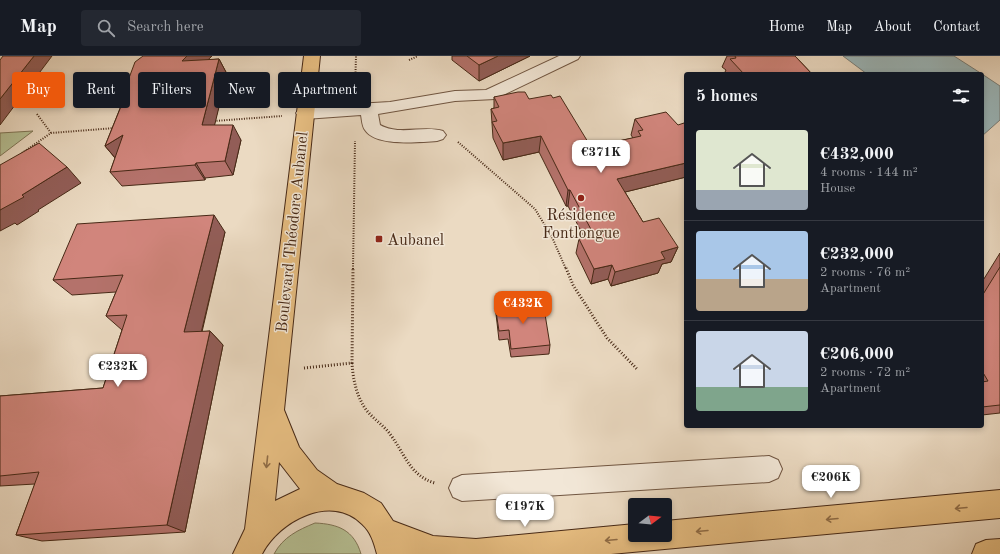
<!DOCTYPE html>
<meta charset="utf-8">
<style>
body{margin:0;font-family:"Old Standard TT",serif;background:#242831;color:#f1f3f6;height:100vh;display:flex;flex-direction:column;font-size:15px;white-space:nowrap}
*{box-sizing:border-box;margin:0}
p{font-size:13px;color:#9ea1a6}
.icon{flex:none;width:22px;height:22px;fill:none;stroke:currentColor;stroke-width:2;stroke-linecap:round;stroke-linejoin:round}
.map{position:relative;flex:1;overflow:hidden}
.sheet{position:absolute;left:684px;top:16px;width:300px;height:356px;display:flex;flex-direction:column;background:#171b24;border-radius:4px;box-shadow:0 2px 6px #0003}
.sheet>*{flex:none}
.top-card{position:absolute;left:12px;top:16px;width:380px;height:36px;display:flex;gap:8px}
.needle{width:26px;rotate:74deg}
.controls{position:absolute;left:628px;top:442px;display:grid;gap:8px}
.controls a{display:grid;place-items:center;width:44px;height:44px;border-radius:4px;background:#171b24;box-shadow:0 2px 6px #0003;font-size:20px}
.price{position:absolute;translate:-50% -34px;padding:0 9px;border-radius:8px;background:#fff;color:#222;font-size:13px;line-height:26px;filter:drop-shadow(0 1px 2px #0008)}
.price::after{content:'';position:absolute;left:50%;top:24px;width:12px;height:9px;margin-left:-6px;background:inherit;clip-path:polygon(0 0,100% 0,50% 100%)}
.price.selected{background:#ea580c;color:#fff}
ul{padding:0;list-style:none}
li{display:flex;align-items:center;gap:12px;height:100px;padding:0 12px}
li+li{border-top:1px solid #363941}
li span{display:grid;place-items:center;flex:none;width:112px;height:80px;border-radius:4px;color:#555}
li>.icon{margin-inline-start:auto}
span .icon{width:48px;height:48px;fill:#fffc;stroke-width:1}
li b{font-size:17px}
h2{display:flex;justify-content:space-between;align-items:center;height:48px;padding:0 12px;font-size:17px}
.pill{padding:0 14px;border-radius:4px;background:#171b24;box-shadow:0 2px 6px #0003;font-size:14px;line-height:36px}
.pill.selected{background:#ea580c;color:#fff}
header{display:flex;align-items:center;gap:24px;box-sizing:border-box;height:56px;padding:0 20px;background:#171b24;border-bottom:1px solid #363941}
header strong{font-size:19px}
nav{display:flex;gap:22px;margin-inline-start:auto;font-size:14px}
.search{width:280px;height:36px;background:#242831;display:flex;align-items:center;gap:10px;box-sizing:border-box;padding:0 14px;border-radius:4px;color:#9ea1a6;font-size:15px}
.map>svg:first-child{display:block}
.green{fill:#b6c094;stroke:#7e7455}
.water{fill:#9bb8bc;stroke:#797f7a}
.lines{fill:none;stroke-linecap:round;stroke-linejoin:round}
.minor-casing{stroke:#705541;stroke-width:2}
.major-casing{stroke:#472916;stroke-width:2}
.path-far1{stroke:#472916;stroke-width:2;stroke-dasharray:1 1.5;stroke-linecap:butt}
.path{stroke:#472916;stroke-width:3;stroke-dasharray:1 2;stroke-linecap:butt}
.minor{fill:#f2e7d7;fill-rule:evenodd}
.major{fill:#e6bd81;fill-rule:evenodd}
.wall{fill:#b4726b;stroke:#472916}
.shaded-wall{fill:#925d57;stroke:#472916}
.building{fill:#d1857c;stroke:#472916}
.oneway{stroke:#8f6c46}
.poi-dot{fill:#8f2418;stroke:#f2e7d7;stroke-width:1.5}
.labels{text-anchor:middle;stroke-width:3;stroke-linejoin:round;paint-order:stroke}
.poi-label{font-size:16px;fill:#472916;stroke:#f2e7d7}
.street-label{font-size:16px;fill:#472916;stroke:#f2e7d7}
</style>
<header>
<strong>Map</strong>
<div class="search"><svg class="icon" aria-label="search" viewBox="0 0 24 24"><circle cx="10" cy="10" r="6"/><path d="M15 15l6 6"/></svg>Search here</div>
<nav><a>Home</a><a>Map</a><a>About</a><a>Contact</a></nav>
</header>
<div class="map">
<svg width="1000" height="498" viewBox="0 0 1000 498">
<rect width="100%" height="100%" fill="#ebdac2"/>
<filter id="stains"><feTurbulence type="fractalNoise" baseFrequency=".005" numOctaves="4"/><feColorMatrix values="0 0 0 0 .2 0 0 0 0 .09 0 0 0 0 .02 0 0 0 .5 -.17"/></filter>
<radialGradient id="worn" r=".72"><stop offset=".6" stop-color="#630" stop-opacity="0"/><stop offset="1" stop-color="#630" stop-opacity=".3"/></radialGradient>
<!-- green -->
<path class="green" d="M33 75 0 100V77Z
M315 467C338 468 354 474 361 498H274C283 481 298 474 315 467Z"/>
<!-- water -->
<path class="water" d="M843 0H954L982 18H867Z
M982 18 1000 30V64L982 80Z"/>
<g class="lines">
<defs>
<path id="minor" d="M559 0H580L578 3 495 43 455 45 378 58 380 69C400 80 423 69 443 75L446 79 443 83 437 85C419 86 376 91 365 74 362 70 362 64 361 59L305 63 299 61 296 57 299 53 305 51 390 46 455 35 486 34Z
M769 400 778 404 782 413 778 422 769 426 462 445 453 441 449 432 453 423 462 419Z"/>
<path id="major" d="M304 0H320L284 354 299 391 317 414 337 428 364 437 381 447 393 465 433 480 476 483 635 468V479H665V465L1000 434V462L611 498H377C374 487 371 476 362 468 331 437 279 465 262 498H233L245 473ZM279 406 300 433 275 445Z
M1000 483V498H972L976 488 986 484Z"/>
</defs>
<!-- minor casing -->
<use href="#minor" class="minor-casing"/>
<!-- major casing -->
<use href="#major" class="major-casing"/>
<!-- path-far1 -->
<path class="path-far1" d="M409 4 418 0
M355 34 356 0
M37 58 51 77
M214 65 282 60
M458 86 535 153 552 181 566 213
M22 97 51 77 115 72
M353 213 355 85"/>
<!-- path -->
<path class="path" d="M566 212 573 229 607 282 637 313
M352 307C353 324 357 343 368 356 375 364 384 370 390 378 405 398 410 420 435 427
M304 312 352 307 353 212"/>
<!-- minor -->
<use href="#minor" class="minor"/>
<!-- major -->
<use href="#major" class="major"/>
</g>
<!-- wall -->
<path class="wall" d="M452 0H530L479 25 452 4Z
M727 0H795L812 18H724L726 14 722 11Z
M219 3 227 18 214 69 241 84 233 119 205 122V124L122 130 110 116 115 102 105 90 125 40 123 38 208 4Z
M494 41 529 43 591 91 633 82 631 79 635 63 686 121 625 136 643 166 678 191 671 206 662 208 658 217 611 230 608 223 591 228 576 197 579 183 584 181 568 150H566L539 96 503 104 493 82 491 53 494 52Z
M225 176 202 276 210 275 223 289 185 476 42 485 16 479 35 428 0 430V340L103 332 122 274 106 260 116 236 72 239 53 224Z
M1000 197V357L982 359V226Z
M495 249 524 254 550 289 549 298 511 301 508 283 499 284 496 258Z"/>
<!-- shaded-wall -->
<path class="shaded-wall" d="M34 0H52L0 69V43Z
M187 0H212L190 21 182 5Z
M498 0H530L479 25V9Z
M219 3 227 18 211 84 202 69Z
M233 69 241 84 233 119 225 105Z
M123 79 117 104 105 90Z
M541 80 539 96 503 104V87Z
M196 107 205 122V124L195 109Z
M686 107V121L613 139 617 123Z
M67 111 81 127 38 154 39 155 17 169 15 167 0 175V154L22 139Z
M568 134H570L568 150H566Z
M214 159 225 176 198 290 184 276Z
M678 191 671 206 662 208 658 217 611 230 615 216 661 196Z
M612 209 608 223 591 228 594 213Z
M210 275 223 289 185 476 167 469Z"/>
<!-- building -->
<path class="building" d="M3 0H34L0 43V4Z
M143 0H187L182 5 219 3 202 69H233L225 105 196 107 195 109 110 116 123 79 105 90 126 38H123L135 6Z
M467 0H498L479 9Z
M735 0H795L812 18H744L730 3 736 2Z
M518 36H525L529 43 551 39 553 42 560 40 591 91 641 80 638 75 643 74 635 63 666 56 678 69 684 67 685 69H686V107L617 123 643 166 659 162 678 191 661 196 665 203 615 216 612 209 594 213 579 183 594 179 570 134H568L541 80 503 87 492 66 497 65 491 53 499 51 494 41Z
M39 87 67 111 22 139 24 141 0 154V109Z
M214 159 184 276 210 275 167 469 16 479 39 416 0 420V340L103 332 127 259 106 260 123 219 53 224 77 168Z
M1000 211V349L982 351V326L988 325 982 315V240Z
M523 247 524 254 544 252 550 289 511 293 509 274 499 275 495 249Z"/>
<!-- one-way arrows -->
<defs><path id="oneway-shaft" d="M-6 0H5M1.5-3L5.5 0L1.5 3" fill="none" stroke-width="1.6" stroke-linecap="round" stroke-linejoin="round"/></defs>
<g class="oneway">
<use href="#oneway-shaft" transform="translate(267 406) rotate(96)"/>
<use href="#oneway-shaft" transform="translate(961 452) rotate(175)"/>
<use href="#oneway-shaft" transform="translate(832 463) rotate(175)"/>
<use href="#oneway-shaft" transform="translate(702 475) rotate(175)"/>
<use href="#oneway-shaft" transform="translate(611 484) rotate(175)"/>
</g>
<!-- markers -->
<g class="poi-dot">
<circle cx="581" cy="142" r="4"/>
<rect x="375" y="179" width="8" height="8" rx="2"/>
</g>
<g class="labels">
<!-- poi labels -->
<g class="poi-label">
<text x="581" y="164">Résidence<tspan x="581" dy="18">Fontlongue</tspan></text>
<text x="387" y="189" text-anchor="start">Aubanel</text>
</g>
<!-- street labels -->
<g class="street-label">
<text transform="translate(291 176) rotate(-84)" y="6">Boulevard Théodore Aubanel</text>
</g>
</g>
<rect width="100%" height="100%" filter="url(#stains)"/>
<rect width="100%" height="100%" fill="url(#worn)"/>
</svg>
<div class="controls">
<a><svg class="needle" viewBox="-14 -14 28 28"><path d="M0-13l5 13h-10z" fill="#e53935"/><path d="M0 13l5-13h-10z" fill="#9ea1a6"/></svg></a>
</div>
<b class="price" style="left:601px;top:118px">€371K</b>
<b class="price selected" style="left:523px;top:269px">€432K</b>
<b class="price" style="left:118px;top:332px">€232K</b>
<b class="price" style="left:831px;top:443px">€206K</b>
<b class="price" style="left:525px;top:472px">€197K</b>
<div class="top-card">
<a class="pill selected">Buy</a>
<a class="pill">Rent</a>
<a class="pill">Filters</a>
<a class="pill">New</a>
<a class="pill">Apartment</a>
</div>
<section class="sheet">
<h2>5 homes<svg class="icon" aria-label="filters" viewBox="0 0 24 24"><path d="M4 7h16M4 17h16"/><circle cx="9" cy="7" r="2"/><circle cx="15" cy="17" r="2"/></svg></h2>
<ul>
<li><span style="background:linear-gradient(#dfe7d0 75%,#9aa5b1 0)"><svg class="icon" aria-label="home" viewBox="0 0 24 24"><path d="M3 11l9-7 9 7M6 9v11h12V9"/></svg></span><div><b>€432,000</b><p>4 rooms · 144 m²</p><p>House</p></div></li>
<li><span style="background:linear-gradient(#a9c7e8 60%,#b9a48a 0)"><svg class="icon" aria-label="home" viewBox="0 0 24 24"><path d="M3 11l9-7 9 7M6 9v11h12V9"/></svg></span><div><b>€232,000</b><p>2 rooms · 76 m²</p><p>Apartment</p></div></li>
<li><span style="background:linear-gradient(#c9d6e8 70%,#7fa58c 0)"><svg class="icon" aria-label="home" viewBox="0 0 24 24"><path d="M3 11l9-7 9 7M6 9v11h12V9"/></svg></span><div><b>€206,000</b><p>2 rooms · 72 m²</p><p>Apartment</p></div></li>
</ul>
</section>
</div>
